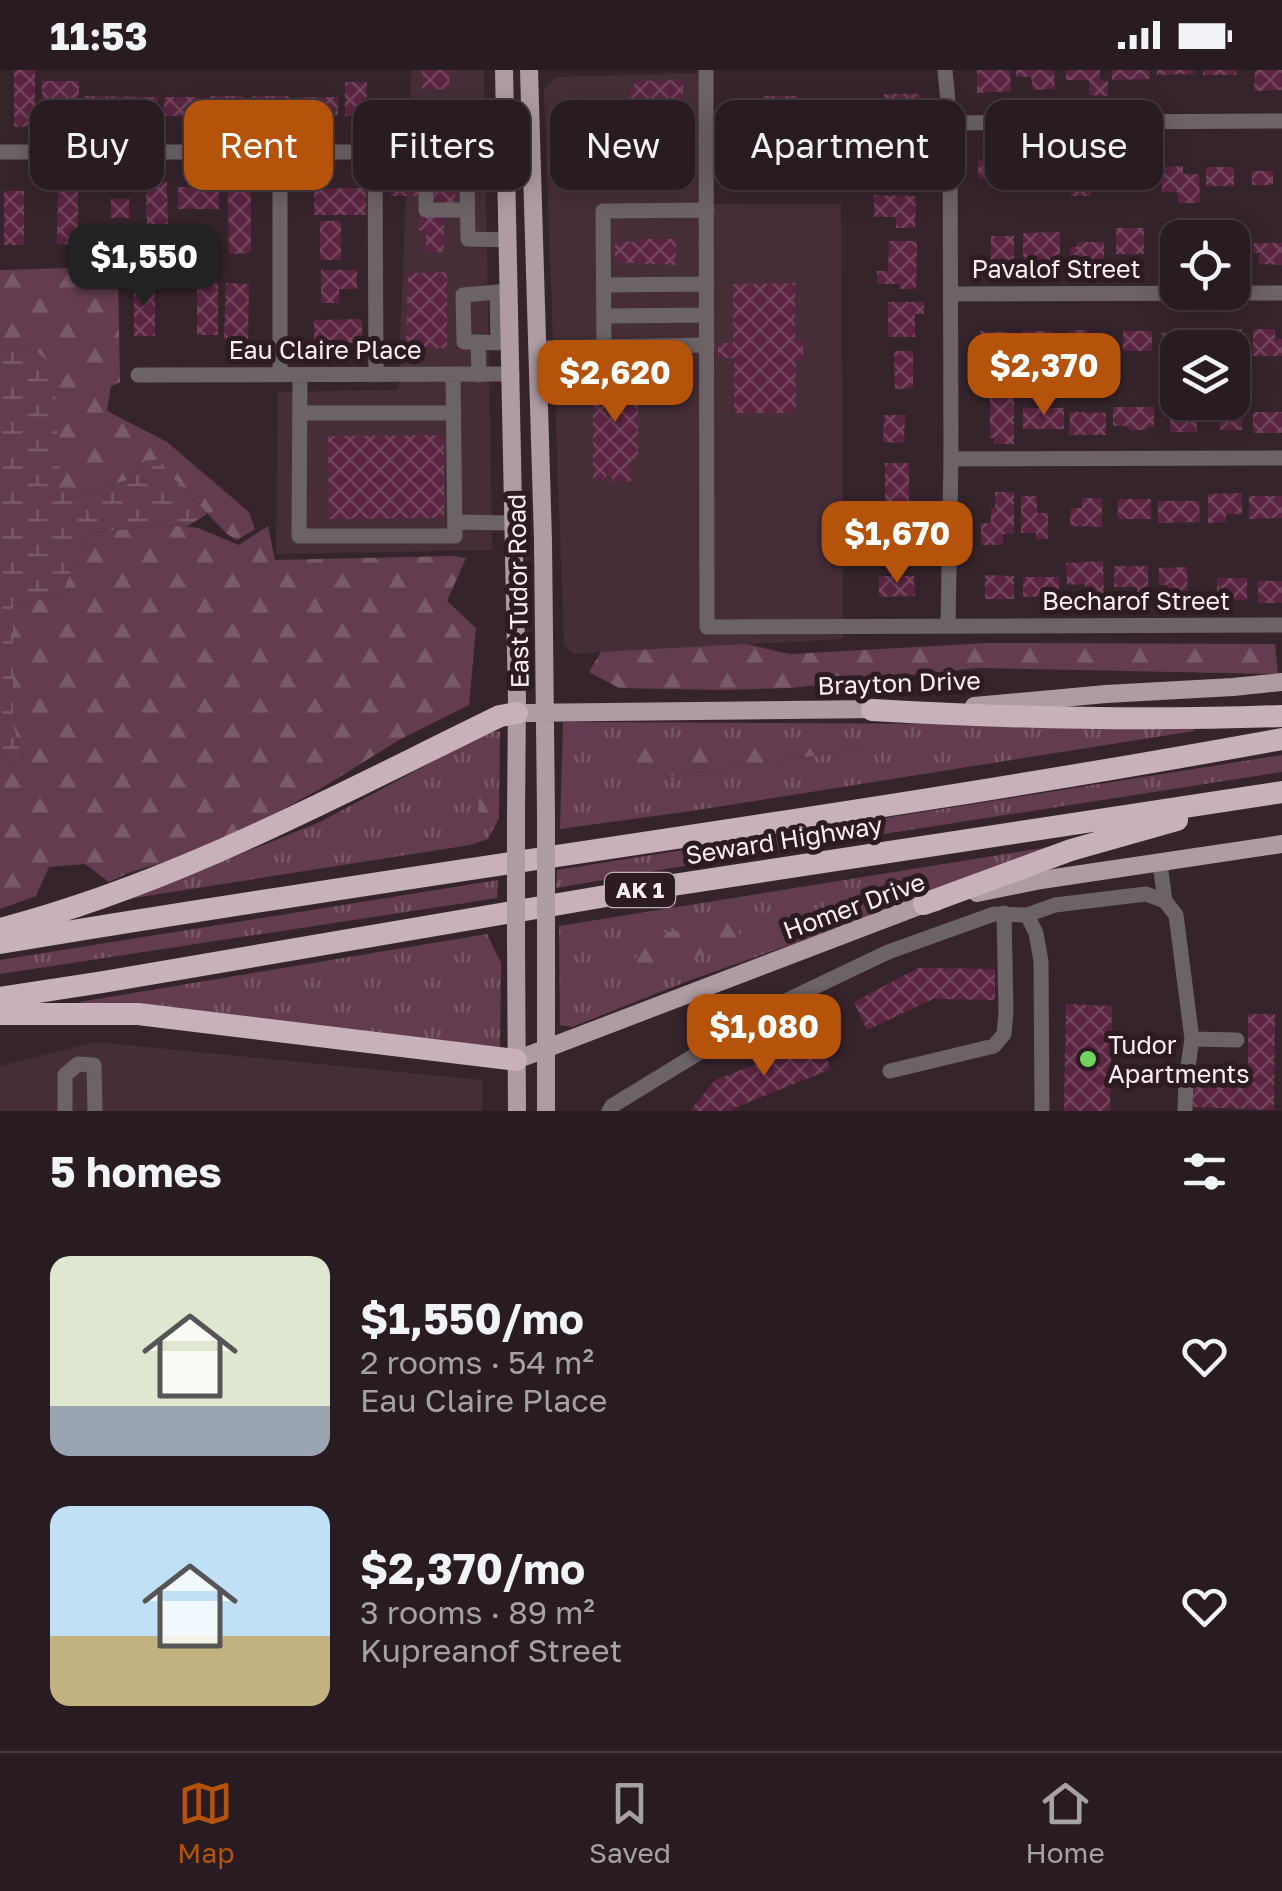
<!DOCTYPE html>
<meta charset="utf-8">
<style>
body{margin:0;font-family:"Golos Text",sans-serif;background:#34282e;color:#f1f3f6;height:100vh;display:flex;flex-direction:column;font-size:38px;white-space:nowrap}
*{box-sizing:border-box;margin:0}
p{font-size:32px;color:#a5a1a5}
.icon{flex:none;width:55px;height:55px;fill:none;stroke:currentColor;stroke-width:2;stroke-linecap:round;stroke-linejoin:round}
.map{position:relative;height:1041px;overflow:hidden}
.side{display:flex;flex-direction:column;background:#281b21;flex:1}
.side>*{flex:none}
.hud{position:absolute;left:30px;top:30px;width:1222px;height:90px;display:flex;gap:20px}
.buttons{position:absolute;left:1160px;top:150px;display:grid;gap:20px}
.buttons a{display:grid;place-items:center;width:90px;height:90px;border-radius:20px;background:#281b21;box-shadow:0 5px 25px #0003,0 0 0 2px #44393f;font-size:50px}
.price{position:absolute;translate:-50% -85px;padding:0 22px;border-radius:20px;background:#b45309;color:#fff;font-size:32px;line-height:65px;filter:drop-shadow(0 2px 5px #0008)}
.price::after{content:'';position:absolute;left:50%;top:60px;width:30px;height:22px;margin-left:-15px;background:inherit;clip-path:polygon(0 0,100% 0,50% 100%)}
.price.active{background:#222;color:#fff}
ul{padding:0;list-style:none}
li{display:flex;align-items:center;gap:30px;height:250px;padding:0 50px}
li span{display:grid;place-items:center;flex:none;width:280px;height:200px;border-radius:20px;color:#555}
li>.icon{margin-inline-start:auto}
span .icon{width:120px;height:120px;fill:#fffc;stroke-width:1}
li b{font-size:42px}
h2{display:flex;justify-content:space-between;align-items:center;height:120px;padding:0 50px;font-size:42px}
.pill{padding:0 35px;border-radius:20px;background:#281b21;box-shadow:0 5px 25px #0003,0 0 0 2px #44393f;font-size:35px;line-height:90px}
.pill.active{background:#b45309;color:#fff}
.status{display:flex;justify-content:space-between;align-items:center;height:70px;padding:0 50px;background:#281b21;direction:ltr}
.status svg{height:28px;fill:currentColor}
.menu{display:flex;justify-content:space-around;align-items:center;height:140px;border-top:2px solid #44393f;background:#281b21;font-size:28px;color:#a5a1a5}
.menu a{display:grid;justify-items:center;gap:5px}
.menu .active{color:#b45309}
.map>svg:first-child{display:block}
.built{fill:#462e39}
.grass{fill:url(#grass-tufts);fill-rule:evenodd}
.forest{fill:url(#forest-firs)}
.wetland{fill:url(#wetland-marsh)}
.building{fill:url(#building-cross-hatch)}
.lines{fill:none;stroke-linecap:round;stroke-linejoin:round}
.minor{stroke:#6c6367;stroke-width:15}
.major{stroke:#ae9ba3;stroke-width:18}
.highway{stroke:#c8b1bb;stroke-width:22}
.major-bridge{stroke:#ae9ba3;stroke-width:18}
.poi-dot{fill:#71d25e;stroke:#2c1b22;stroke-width:4}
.labels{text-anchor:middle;stroke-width:10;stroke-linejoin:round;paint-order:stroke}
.shield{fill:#2c1b22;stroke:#beafb5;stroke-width:2.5}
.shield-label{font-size:22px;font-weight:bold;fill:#fceff4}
.street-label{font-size:25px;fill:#fceff4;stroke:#2c1b22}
.poi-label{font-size:25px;fill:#fceff4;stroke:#2c1b22;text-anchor:start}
</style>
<div class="status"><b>11:53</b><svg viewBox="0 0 49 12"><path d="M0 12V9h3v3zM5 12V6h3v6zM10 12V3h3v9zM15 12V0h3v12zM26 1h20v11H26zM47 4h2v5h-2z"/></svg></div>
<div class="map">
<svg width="1282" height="1041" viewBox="0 0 1282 1041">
<defs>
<pattern id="grass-tufts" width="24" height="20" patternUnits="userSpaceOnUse" patternTransform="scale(2.5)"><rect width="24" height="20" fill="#633d4f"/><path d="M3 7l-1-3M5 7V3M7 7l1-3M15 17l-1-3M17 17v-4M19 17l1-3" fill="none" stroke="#7a5969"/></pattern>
<pattern id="forest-firs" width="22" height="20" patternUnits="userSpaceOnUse" patternTransform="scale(2.5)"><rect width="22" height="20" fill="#633d4f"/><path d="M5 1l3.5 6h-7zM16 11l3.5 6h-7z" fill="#7a5969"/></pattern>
<pattern id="wetland-marsh" width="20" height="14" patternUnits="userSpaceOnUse" patternTransform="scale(2.5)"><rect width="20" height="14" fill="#633d4f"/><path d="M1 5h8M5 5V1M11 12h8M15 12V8" fill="none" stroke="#7a5969"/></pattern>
<pattern id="building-cross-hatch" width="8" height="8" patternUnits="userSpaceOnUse" patternTransform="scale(2.5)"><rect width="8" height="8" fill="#5b2541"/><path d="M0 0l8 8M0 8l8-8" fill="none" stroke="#73455d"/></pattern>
</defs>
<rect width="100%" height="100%" fill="#36242c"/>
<!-- built -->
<path class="built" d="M411 0H484L492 480 276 484 278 322 398 320Z
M712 3V134H841L843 569 573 584 564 575 544 20 556 7Z
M96 972 482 1010V1041H0V996Z"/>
<!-- grass -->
<path class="grass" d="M563 652 1194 655V661L691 741 560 759ZM877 668V677L649 709Z
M500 661 499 748 488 769 470 775 115 831 211 796 320 752 486 663Z
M1282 685V702L742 786 556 818 557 800Z
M1061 775 1049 783 688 911 572 957 560 955 559 856Z
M498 810 497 828 0 904V890Z
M487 864 501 893 500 977 89 935 79 932Z"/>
<!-- forest -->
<path class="forest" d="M71 198 107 202 118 207 120 312 111 316 107 341 167 372 249 442 255 459 237 470 227 464 174 409 160 390 145 391 134 408 74 428 45 410 33 278 0 275V200Z
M168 455 198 458 239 475 268 456 275 490 453 486 466 488 447 531 476 558 469 635 399 670 320 719 212 778 128 803 109 812 85 794 49 797 36 826 0 839V684L14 694 22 687 13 655V531L59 529 88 463Z
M987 573 1275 574 1278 604 977 598 790 618 721 620 619 618 589 602 601 582 746 574 790 584Z
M650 668H877V677L649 709 630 692Z
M492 717V736L485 756 478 760 479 720Z
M736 849 741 872 657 899 626 901 653 865Z"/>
<!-- wetland -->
<path class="wetland" d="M0 275 33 278 53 296 60 398 46 410 74 428 134 408 145 391 160 390 174 409 207 444 186 457 168 455 88 463 59 529 13 531V655L22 687 14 694 0 684Z"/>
<!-- building -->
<path class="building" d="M14 0H35V56L14 57Z
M422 0H449V19H422Z
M977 0H1010L1011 21 977 23Z
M1016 0H1054L1055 19 1033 20 1031 7H1016Z
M1066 0H1100V11H1108V26L1089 25V10H1066Z
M1112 0H1150L1149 9 1112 10Z
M1157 0H1194V4L1157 5Z
M1203 0H1237L1236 5H1203Z
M1255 0H1282V20L1254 21Z
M683 10 684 87H659L660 90 640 91 628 80 629 22 637 11Z
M42 11H79V45H42Z
M345 12H367L366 46H345Z
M884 24H921V40H915V58L891 57 892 41H884Z
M84 26 158 27V49L84 48Z
M209 26H244V45H209Z
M253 26H289V46H253Z
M763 26H799V93H764Z
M164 27H199V46H164Z
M302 27H338V45H302Z
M201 46H211V61L201 60Z
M413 49 439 50 438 69 412 67Z
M440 73V92H413V74Z
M880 84H901V111H880Z
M978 90H1013V108L978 109Z
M1071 91H1106V109H1091V126H1071Z
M1024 93H1059V115L1025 116Z
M1128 94H1144L1143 121 1117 122 1118 102H1127Z
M1183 96V104H1199L1200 133H1178V122H1162L1161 97Z
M1206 97H1234V116H1206Z
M391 99H421L420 126H391Z
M1252 101H1273V115H1252Z
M146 112H167L168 164H147Z
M434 116H455V133H434Z
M178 117H219V139H178Z
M228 118H251V183L229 184Z
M366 118V145H314V119Z
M58 120H78V175L57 174Z
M4 121H24V175H4Z
M874 125 916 126 915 158H896V147H874Z
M111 129H129V148H111Z
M419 146H444V182H426V161H419Z
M320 151H341V190H320Z
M1116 158H1144V184H1116Z
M1060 162V194L1023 195V163Z
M991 166H1014V202H991Z
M638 169H676V195L615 192V171L638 172Z
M889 171H917L916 219H900V214H877V201H888Z
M1077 172H1104V194H1070V177H1077Z
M1254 173H1282V195L1259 194V183H1253Z
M321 200H357V219H339V233H321Z
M447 202V278L406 277 408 203Z
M197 204H213V209H218V265H197Z
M134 212H155V266H134Z
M226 213 249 214 248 269H224Z
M795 213V270H803V290H796V343H734V288H718V273H733V214Z
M888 232H924V244H915V267H888Z
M362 249V273H314V250Z
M1207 259H1242V283H1232V278H1207Z
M1253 259H1275V269H1282V286H1253Z
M1069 260H1089V268H1105V286H1069Z
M980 261 1010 262 1008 281H979Z
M1023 261H1052V282H1023Z
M1123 261H1152V281H1123Z
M1198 261 1199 278H1178V282H1170L1169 268H1162V263Z
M894 281H913V318L895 319Z
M638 302V390H631V411L612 412V405H606V410H593V303Z
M990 325H1014V374H994V368H990Z
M1232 330H1242V360H1220V350H1208V332H1232Z
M1113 337H1154V357H1146V360H1129L1128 356H1113Z
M1023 338H1064V359H1023Z
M1070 342 1106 343V365H1069Z
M1253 342H1282V363H1253Z
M1170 344H1197V362H1170Z
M884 345H905L904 373 883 372Z
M444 365V448L329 449 328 366Z
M885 393H909V432H885Z
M995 422H1014V464H1003V475H981V453H991V438H995Z
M1242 423V444H1226V452L1208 453V424Z
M1021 426H1037V443H1048V469H1036V463H1021Z
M1249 426H1282V448L1249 449Z
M1082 428H1102V457L1070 456 1071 438H1082Z
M1118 429H1151V449H1118Z
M1158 431H1199L1200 452 1158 453Z
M889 446 905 447V461H917L916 483 888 482Z
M1103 491 1104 527 1086 528 1085 514 1067 515 1066 493Z
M1114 496H1148V528H1137V517H1114Z
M1187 497 1188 528H1169L1168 515H1159V498Z
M985 505 1014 506V529H985Z
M879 506H914L915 526 879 527Z
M1023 507H1059V526L1023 527Z
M1217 508H1247V530H1217Z
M1258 511H1282V533H1258Z
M918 898 995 899V930L933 929 867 960 854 932Z
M1066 934 1112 936 1110 1041H1064Z
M1248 944H1275L1274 1040 1193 1037V1013L1248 1015Z
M819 970 831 999 734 1038 731 1041H690L715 1010Z"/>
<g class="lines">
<!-- minor -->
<path class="minor" d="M706 0 707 557 1282 555
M945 0 950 53 951 389 948 556
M950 53 1282 51
M0 82H375L376 305
M467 140H426V107L467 108 468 169 508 170
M604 215 707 214
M951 224 1282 223
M604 246 707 245
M478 272 498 273 497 222
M604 276 603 141 707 140
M536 278 707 275
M138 305 512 304
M280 305V82
M300 305 299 466H455L453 305
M479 305 478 272H464L463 225 510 221
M300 343H454
M951 389 1282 388
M455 452 514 453
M1160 794 1165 831
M1027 845 1055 835 1146 824 1165 831 1176 845 1192 969
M890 1001 994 976 1004 964 1006 942 1004 843
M65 1041V1005L78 994 94 995 95 1041
M609 1041 612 1036 777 935 888 882 994 844 1027 845 1036 863 1041 891 1042 1041
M1185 1041 1186 1010 1192 969 1237 970"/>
<!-- major -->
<path class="major" d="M504 0 517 629 516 745
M529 0 543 471 546 745
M974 636 1106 624 1233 617 1282 612
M517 643 883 639
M977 823 1041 810 1282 774
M516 874 517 1041
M516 990 924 834 936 832
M546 1041V870"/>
<!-- highway -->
<path class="highway" d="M872 640C1011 648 1143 651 1282 646
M924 834 1071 780 1177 750
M0 859C177 813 337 725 500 646L517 643
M0 873C427 801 856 747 1282 669
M0 928 103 912 653 818 1282 722
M0 944H138L516 990"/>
<!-- major-bridge -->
<path class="major-bridge" d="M516 745V874
M546 745V870"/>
</g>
<!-- markers -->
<circle class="poi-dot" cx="1088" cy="989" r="10"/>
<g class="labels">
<!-- shield labels -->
<rect class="shield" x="605" y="803" width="70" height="34" rx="8"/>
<g class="shield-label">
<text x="640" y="828">AK 1</text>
</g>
<!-- street labels -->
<g class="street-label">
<text x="1056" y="208">Pavalof Street</text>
<text x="325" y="289">Eau Claire Place</text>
<text transform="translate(518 521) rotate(-91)" y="9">East Tudor Road</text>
<text x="1136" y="540">Becharof Street</text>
<text transform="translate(899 613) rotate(-2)" y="9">Brayton Drive</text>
<text transform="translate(784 770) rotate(-9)" y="9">Seward Highway</text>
<text transform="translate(854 836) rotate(-20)" y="9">Homer Drive</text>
</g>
<!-- poi labels -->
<g class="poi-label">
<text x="1108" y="984">Tudor<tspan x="1108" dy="29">Apartments</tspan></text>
</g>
</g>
</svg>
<div class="buttons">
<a><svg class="icon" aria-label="locate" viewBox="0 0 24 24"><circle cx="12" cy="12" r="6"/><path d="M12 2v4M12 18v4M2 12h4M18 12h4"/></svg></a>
<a><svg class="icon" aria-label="layers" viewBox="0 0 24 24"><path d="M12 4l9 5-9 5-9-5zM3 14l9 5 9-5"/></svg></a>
</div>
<b class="price active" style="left:144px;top:239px">$1,550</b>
<b class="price" style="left:1044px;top:348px">$2,370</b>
<b class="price" style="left:615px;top:355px">$2,620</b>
<b class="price" style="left:897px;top:516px">$1,670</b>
<b class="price" style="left:764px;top:1009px">$1,080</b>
<div class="hud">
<a class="pill">Buy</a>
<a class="pill active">Rent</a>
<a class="pill">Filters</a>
<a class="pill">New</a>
<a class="pill">Apartment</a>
<a class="pill">House</a>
</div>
</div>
<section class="side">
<h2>5 homes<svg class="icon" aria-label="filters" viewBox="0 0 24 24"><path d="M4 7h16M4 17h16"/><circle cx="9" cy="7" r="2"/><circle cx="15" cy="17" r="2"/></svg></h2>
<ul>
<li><span style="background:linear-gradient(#dfe7d0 75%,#9aa5b1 0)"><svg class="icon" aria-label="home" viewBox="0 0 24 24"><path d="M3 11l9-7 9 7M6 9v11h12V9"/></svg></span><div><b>$1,550/mo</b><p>2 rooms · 54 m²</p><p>Eau Claire Place</p></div><svg class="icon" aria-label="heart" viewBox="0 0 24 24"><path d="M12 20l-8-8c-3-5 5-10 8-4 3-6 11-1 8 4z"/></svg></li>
<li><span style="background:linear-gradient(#bfe0f5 65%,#c2b280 0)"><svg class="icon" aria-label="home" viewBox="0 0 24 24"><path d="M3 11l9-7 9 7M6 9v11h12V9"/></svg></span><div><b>$2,370/mo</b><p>3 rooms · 89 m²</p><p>Kupreanof Street</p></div><svg class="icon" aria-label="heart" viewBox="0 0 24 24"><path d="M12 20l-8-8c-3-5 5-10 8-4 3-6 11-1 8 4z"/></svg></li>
</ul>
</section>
<nav class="menu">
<a class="active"><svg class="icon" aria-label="map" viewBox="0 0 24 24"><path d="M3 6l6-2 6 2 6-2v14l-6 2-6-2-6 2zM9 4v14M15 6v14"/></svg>Map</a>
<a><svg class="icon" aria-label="saved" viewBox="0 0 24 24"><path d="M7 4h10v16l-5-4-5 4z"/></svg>Saved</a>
<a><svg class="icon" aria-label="home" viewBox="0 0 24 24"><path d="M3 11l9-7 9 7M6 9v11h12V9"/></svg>Home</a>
</nav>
